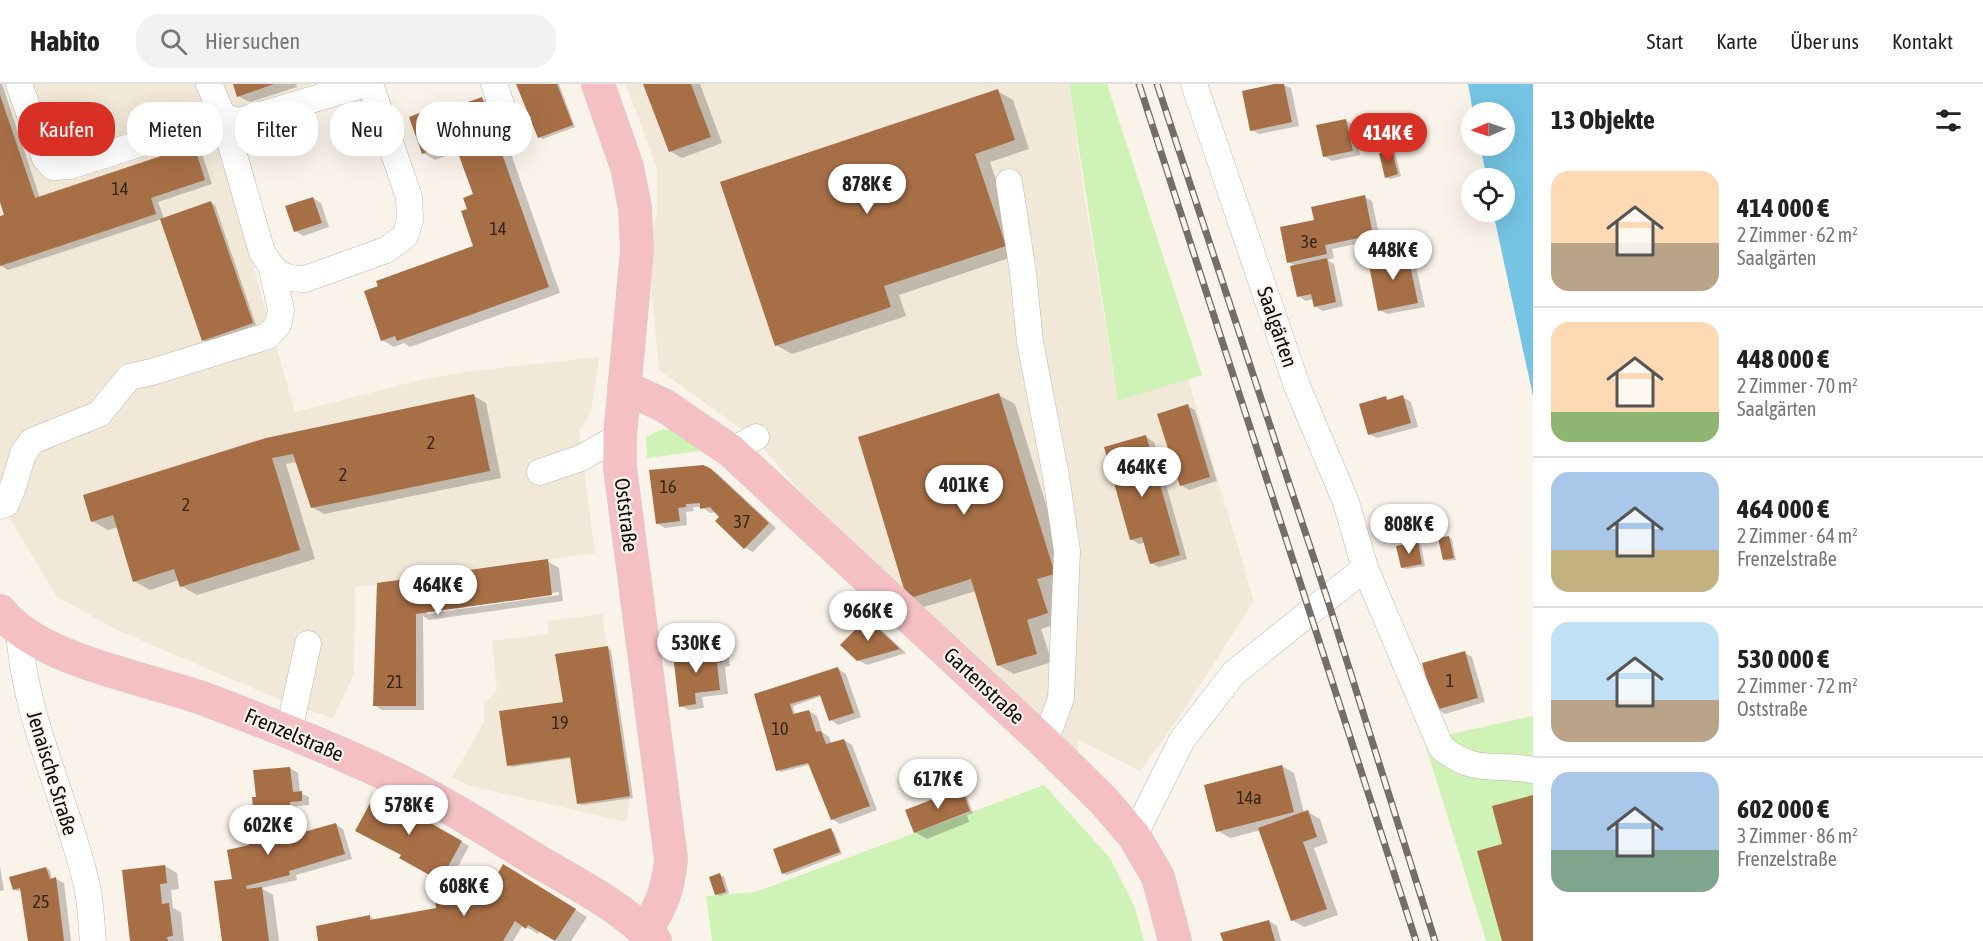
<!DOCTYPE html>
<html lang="de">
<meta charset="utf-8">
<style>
body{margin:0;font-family:"Asap Condensed",sans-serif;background:#f2f2f2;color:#222;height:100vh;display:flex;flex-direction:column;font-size:22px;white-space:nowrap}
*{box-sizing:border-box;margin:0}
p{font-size:20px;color:#767676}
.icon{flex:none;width:33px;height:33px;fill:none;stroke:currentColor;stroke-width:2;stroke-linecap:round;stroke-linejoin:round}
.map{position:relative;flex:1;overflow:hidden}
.side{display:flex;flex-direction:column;background:#fff;width:450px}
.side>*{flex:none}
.top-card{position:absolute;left:18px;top:18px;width:570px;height:54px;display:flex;gap:12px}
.needle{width:39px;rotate:268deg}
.tools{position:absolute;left:1461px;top:18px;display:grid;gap:12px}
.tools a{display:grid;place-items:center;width:54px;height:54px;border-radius:50%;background:#fff;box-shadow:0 6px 24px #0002;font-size:30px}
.price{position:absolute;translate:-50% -51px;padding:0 14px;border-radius:21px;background:#fff;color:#222;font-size:20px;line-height:39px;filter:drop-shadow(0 2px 3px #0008)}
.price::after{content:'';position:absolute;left:50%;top:36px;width:18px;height:14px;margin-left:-9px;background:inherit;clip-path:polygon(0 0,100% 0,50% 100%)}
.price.on{background:#d93025;color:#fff}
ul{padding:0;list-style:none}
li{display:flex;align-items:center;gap:18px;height:150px;padding:0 18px}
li+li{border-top:2px solid #e0e0e0}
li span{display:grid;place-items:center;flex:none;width:168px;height:120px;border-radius:18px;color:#555}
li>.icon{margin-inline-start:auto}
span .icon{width:72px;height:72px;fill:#fffc;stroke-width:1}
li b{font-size:26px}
h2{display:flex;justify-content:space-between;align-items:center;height:72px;padding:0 18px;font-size:26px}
.chip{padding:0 21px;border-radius:24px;background:#fff;box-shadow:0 6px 24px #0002;font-size:21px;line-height:54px}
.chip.on{background:#d93025;color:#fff}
header{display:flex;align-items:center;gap:36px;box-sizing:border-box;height:84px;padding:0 30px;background:#fff;border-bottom:2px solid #e0e0e0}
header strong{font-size:28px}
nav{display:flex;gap:33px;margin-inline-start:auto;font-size:21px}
.search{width:420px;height:54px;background:#f2f2f2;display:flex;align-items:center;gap:15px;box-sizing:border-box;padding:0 21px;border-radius:24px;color:#767676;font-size:22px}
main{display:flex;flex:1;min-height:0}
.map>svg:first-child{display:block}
.built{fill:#f1e8d8}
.green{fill:#cff2b6}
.water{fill:#75c4e4}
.shadow{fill:#0003;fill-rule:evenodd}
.building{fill:#a76f46}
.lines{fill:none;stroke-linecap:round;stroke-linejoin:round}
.minor-casing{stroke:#beb8b0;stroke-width:27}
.major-casing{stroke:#d4d3d3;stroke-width:34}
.minor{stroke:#fff;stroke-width:26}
.major{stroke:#f5c0c4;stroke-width:33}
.rail-casing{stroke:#726e68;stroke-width:7}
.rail{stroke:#faf3ea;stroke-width:4.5;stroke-dasharray:14;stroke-linecap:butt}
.labels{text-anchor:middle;stroke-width:4.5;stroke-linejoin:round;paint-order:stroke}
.number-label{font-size:18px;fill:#342518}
.street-label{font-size:21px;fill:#0e0c09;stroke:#faf3ea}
</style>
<header>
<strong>Habito</strong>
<div class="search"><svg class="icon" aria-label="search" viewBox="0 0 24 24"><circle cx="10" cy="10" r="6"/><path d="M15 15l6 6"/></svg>Hier suchen</div>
<nav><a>Start</a><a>Karte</a><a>Über uns</a><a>Kontakt</a></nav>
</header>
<main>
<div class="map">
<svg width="1533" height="857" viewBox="0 0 1533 857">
<rect width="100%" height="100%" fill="#faf3ea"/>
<!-- built -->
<path class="built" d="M0 0H316L210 32 295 328 416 297 471 287 599 273 592 321 587 336 579 346 595 469 355 503 354 590 333 634 290 620 119 547 57 513 0 418Z
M626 0H1069L1085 116 1118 317 1188 295 1254 517 1178 635 1140 687 1079 656 1077 668 830 441 755 355 659 286 648 165 657 128V85Z
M602 530 630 712 626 738 467 701 452 693 484 639V620L497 606 492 557 549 550 547 537Z"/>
<!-- green -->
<path class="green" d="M1069 0H1107L1202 291 1118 317Z
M672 345 706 366 647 374 646 353 660 346Z
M1533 632V857H1486L1424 656Z
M1044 701 1110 774 1134 821 1144 857H712L706 812 755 808Z"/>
<!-- water -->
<path class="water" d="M1468 0H1533V312L1493 128H1504V94H1487L1480 62H1504V28H1473Z"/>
<!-- shadow -->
<path class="shadow" d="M0 0H2L40 114 193 63 201 67 212 100 158 118 164 135 211 119 215 121 256 241 207 258 203 256 162 135 8 186 0 181V134L6 132 0 113Z
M234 0H296L297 3 250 18 238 12Z
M518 0H559L575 43 543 55 539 53Z
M646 0H700L722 59 682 74 670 67Z
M1281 0 1291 4 1299 42 1259 50 1251 46Z
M997 7 1013 16 1029 65 990 78 1021 170 899 211 906 232 792 270 776 261Z
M482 15 494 21 560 209 410 263 404 259 394 263 382 256 475 163 469 126 474 111 459 67 435 76 423 69 435 25 442 29Z
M1345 36 1353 41 1360 71 1332 77 1324 72Z
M1392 67 1395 69 1401 92 1390 95 1386 93Z
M1364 113 1372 117 1380 155 1332 165 1334 174 1327 176 1334 180 1343 222 1323 227 1315 222 1314 215 1306 217 1298 212 1296 182 1288 178 1316 137Z
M313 114 321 119 329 143 303 152 295 147Z
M1406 169 1414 174 1425 223 1387 230 1380 226Z
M999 311 1015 320 1070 498 1052 504 1063 538 1041 545 1052 578 1014 590 998 581 976 507 924 523 908 514Z
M474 312 486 319 501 394 324 430 312 423 297 378 286 380 315 475 197 511 181 502 179 496 150 506 134 497 118 443 108 446 92 437 85 412Z
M1403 313 1411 318 1418 343 1377 354 1369 350 1385 314 1390 317Z
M1187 322 1195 326 1217 397 1189 406 1181 401Z
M1146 353 1154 358 1187 475 1159 483 1151 479 1145 458 1139 460 1131 455Z
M710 385 718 390 776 444 753 468 745 464 716 428 710 429 702 423H693L694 427 686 428 687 441 665 444 657 439Z
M1449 453 1452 455 1456 476 1448 477 1444 475Z
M1417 459 1421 461 1425 482 1406 485 1402 483Z
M547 477 559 484 563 517 429 536 423 532 424 626H382L374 621 378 500ZM559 508V511L427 530V527Z
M867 535 875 540 906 569 867 581 858 576Z
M608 564 611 566 633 714 582 721 579 719 572 674 512 683 509 681 564 619Z
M720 566 728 570 730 582 725 583 728 610 702 613 704 624 689 626 681 622Z
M1465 569 1472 573 1485 618 1445 630 1437 625Z
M838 585 846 590 861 633 838 641 831 636 822 612 793 622 795 631 809 627 817 632 822 648 829 653 831 660 844 656 852 661 877 726 840 740 832 735 812 680 781 688 778 686 756 611Z
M1282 682 1294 689 1304 729 1308 728 1320 735 1328 759 1314 764 1338 831 1304 843 1292 836 1261 746 1230 754 1218 747Z
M290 684 298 689 300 709 309 713V721L297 722 300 750 335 740 343 745 352 775 296 791 297 796 261 804 273 811 279 857H223L234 797 256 747 257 714Z
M962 706 965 708 973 729 967 731 969 738 927 755 915 748Z
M376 710 469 762 449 800 401 773 403 771Z
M831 746 834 748 842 770 787 791 783 789Z
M165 782 177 789 179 805 171 806 173 824 181 828 184 857H131Z
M0 783 4 806 0 807Z
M46 784 50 786 52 796 56 795 64 799 71 857H29L22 806 17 807 14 805Z
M516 789 587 833 571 857H557L540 846 538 850 523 841 513 857H320L369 832 377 836 438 825 469 813 482 821Z
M720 791 724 793 729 809 720 812 716 810Z
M1269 837 1277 842 1281 857H1224Z"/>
<!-- building -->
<path class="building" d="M233 0H274L237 13Z
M516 0H557L573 41 538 54Z
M643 0H691L711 53 669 68Z
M1274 0H1284L1292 38 1250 47 1242 7Z
M998 5 1015 56 975 70 1006 162 884 202 891 223 775 262 720 98Z
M0 11 35 114 194 61 205 96 151 114 156 130 0 182V132L4 131 0 118Z
M482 13 549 203 397 257 395 252 381 257 364 207 378 202 376 197 473 162 461 127 467 125 463 114 473 110 454 58 422 70 409 33 435 23 437 29Z
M1346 35 1353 67 1323 73 1316 41Z
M1392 66 1398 90 1385 94 1379 69Z
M1365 111 1373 151 1325 161 1327 170 1287 179 1280 143 1314 136 1311 123Z
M313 113 322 139 294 148 285 122Z
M211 117 253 239 202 257 160 135Z
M1407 167 1418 219 1378 227 1368 176Z
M1327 174 1336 218 1314 223 1311 210 1297 213 1290 182Z
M999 309 1055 490 1037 495 1048 529 1027 536 1037 570 997 582 971 495 907 515 858 353Z
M474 310 490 387 311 424 293 370 272 374 300 466 180 503 174 485 133 498 113 431 91 438 83 411 266 354Z
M1403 311 1411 339 1368 351 1359 320 1386 312 1387 316Z
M1188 320 1210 393 1180 402 1157 330Z
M1146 351 1180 471 1150 480 1142 453 1130 456 1104 363Z
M703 381 710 384 769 439 744 465 715 437 719 433 710 423 700 425V419L686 420V423L678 424 680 437 656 440 649 386Z
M1449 452 1454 474 1443 476 1438 454Z
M1418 458 1422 480 1401 484 1396 462Z
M548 475 552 511 416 530V622H373L377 499Z
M867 534 900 565 857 577 840 561Z
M608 562 630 712 577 720 570 673 507 682 499 627 563 618 555 570Z
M721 564 722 578 717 579 720 606 695 609 696 620 679 623 673 570Z
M1465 567 1478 614 1435 626 1422 579Z
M838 583 854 629 829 637 820 611 790 620 793 630 809 626 816 648 821 647 826 660 844 655 870 722 831 736 808 679 776 687 754 610Z
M1282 681 1294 728 1216 748 1204 701Z
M290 683 293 708 302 707V717L290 718 293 751 336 739 345 770 289 787 290 791 246 802 247 805 262 803 269 857H222L214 797 232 795 227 766 249 761 247 746 255 745 252 713H256L253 686Z
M962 704 970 727 914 749 905 726Z
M376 708 462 757 440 797 399 774 401 771 355 747Z
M1533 711V857H1502L1477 767 1502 760 1492 722Z
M1308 726 1317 753 1303 758 1327 825 1291 837 1258 744Z
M831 744 840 768 782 790 773 765Z
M503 780 576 825 555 857 528 841 526 845 515 837 503 857H318L316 842 370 831V836L436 824 435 816 469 811 470 822 481 820Z
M165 781 167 799 160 800 162 820 169 819 173 852 167 853 168 857H130L122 786Z
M46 783 50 795 56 793 64 857H28L20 804 13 806 9 793Z
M720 789 726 808 715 811 709 793Z
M1269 836 1275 857H1223L1220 849Z"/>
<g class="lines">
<defs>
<path id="minor" d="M19 0 45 74 53 83 70 82 223 33 209 0
M365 0 240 37 223 33 262 168C273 187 282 196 305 195L386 166 405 152 410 136 409 113 370 0
M494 0 502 23
M1009 98 1023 189 1030 258 1056 392 1067 467 1061 614 1051 642 1042 656
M731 367 756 353
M540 388 581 374 620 352
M0 422 6 420 13 403 23 370 32 357 99 330 129 293 152 288 268 252 278 241 281 226 272 185
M1365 484 1441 663C1475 692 1495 678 1533 686
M19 546C24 634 66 713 86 798 91 817 91 838 93 857
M289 647 308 560
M1134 752 1182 656 1234 589 1365 484 1346 418 1297 302 1194 0"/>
<path id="major" d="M598 0 627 83 635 124 637 166 620 352V384L671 775C668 806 662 821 645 847
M624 303 665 322 731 367 1042 656 1104 717 1134 752 1158 793 1175 857
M0 527C42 579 147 593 210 617 273 641 337 666 398 696 447 720 493 750 539 778 579 801 623 824 655 857"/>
</defs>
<!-- minor casing -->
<use href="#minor" class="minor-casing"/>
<!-- major casing -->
<use href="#major" class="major-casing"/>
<!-- minor -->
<use href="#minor" class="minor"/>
<!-- major -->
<use href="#major" class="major"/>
<defs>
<path id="rail" d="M1139 0 1416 857
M1157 0 1327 514 1435 857"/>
</defs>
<!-- rail casing -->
<use href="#rail" class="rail-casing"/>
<!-- rail -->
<use href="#rail" class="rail"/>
</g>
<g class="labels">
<!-- number labels -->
<g class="number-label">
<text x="120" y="111">14</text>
<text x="498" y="151">14</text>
<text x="1309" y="164">3e</text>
<text x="431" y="365">2</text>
<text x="343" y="397">2</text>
<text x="668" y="409">16</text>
<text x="186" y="427">2</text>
<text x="742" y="444">37</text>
<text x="1450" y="603">1</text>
<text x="395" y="604">21</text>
<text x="560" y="645">19</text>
<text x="780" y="651">10</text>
<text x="1249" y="720">14a</text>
<text x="41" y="824">25</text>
</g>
<!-- street labels -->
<g class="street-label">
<text transform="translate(1277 243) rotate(71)" y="7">Saalgärten</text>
<text transform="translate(626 431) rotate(83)" y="7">Oststraße</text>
<text transform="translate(984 602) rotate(43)" y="7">Gartenstraße</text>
<text transform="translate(294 651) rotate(23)" y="7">Frenzelstraße</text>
<text transform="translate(52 689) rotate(73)" y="7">Jenaische Straße</text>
</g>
</g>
</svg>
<div class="tools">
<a><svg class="needle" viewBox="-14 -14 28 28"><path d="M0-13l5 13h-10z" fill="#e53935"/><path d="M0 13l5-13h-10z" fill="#767676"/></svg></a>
<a><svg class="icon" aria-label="locate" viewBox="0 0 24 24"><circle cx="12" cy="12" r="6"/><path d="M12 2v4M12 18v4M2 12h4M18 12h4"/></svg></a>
</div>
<b class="price on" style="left:1388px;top:80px">414K €</b>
<b class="price" style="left:867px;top:131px">878K €</b>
<b class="price" style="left:1393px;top:197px">448K €</b>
<b class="price" style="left:1142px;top:414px">464K €</b>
<b class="price" style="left:964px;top:432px">401K €</b>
<b class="price" style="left:1409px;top:471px">808K €</b>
<b class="price" style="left:438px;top:532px">464K €</b>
<b class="price" style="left:868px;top:558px">966K €</b>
<b class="price" style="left:696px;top:590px">530K €</b>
<b class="price" style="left:938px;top:726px">617K €</b>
<b class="price" style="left:409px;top:752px">578K €</b>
<b class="price" style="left:268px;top:772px">602K €</b>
<b class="price" style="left:464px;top:833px">608K €</b>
<div class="top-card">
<a class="chip on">Kaufen</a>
<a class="chip">Mieten</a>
<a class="chip">Filter</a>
<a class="chip">Neu</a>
<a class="chip">Wohnung</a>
</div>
</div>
<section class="side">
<h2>13 Objekte<svg class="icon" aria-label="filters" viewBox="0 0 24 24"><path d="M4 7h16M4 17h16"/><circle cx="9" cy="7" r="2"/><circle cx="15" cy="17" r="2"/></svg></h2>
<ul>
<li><span style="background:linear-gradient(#ffd9b3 60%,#b9a48a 0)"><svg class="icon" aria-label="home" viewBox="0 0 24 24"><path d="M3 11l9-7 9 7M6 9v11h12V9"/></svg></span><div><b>414 000 €</b><p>2 Zimmer · 62 m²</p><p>Saalgärten</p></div></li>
<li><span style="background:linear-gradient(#ffd9b3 75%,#8fb573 0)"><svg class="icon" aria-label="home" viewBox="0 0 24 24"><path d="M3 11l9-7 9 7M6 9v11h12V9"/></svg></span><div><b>448 000 €</b><p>2 Zimmer · 70 m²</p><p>Saalgärten</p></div></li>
<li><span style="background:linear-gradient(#a9c7e8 65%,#c2b280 0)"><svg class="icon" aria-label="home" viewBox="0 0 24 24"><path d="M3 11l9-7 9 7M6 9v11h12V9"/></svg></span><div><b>464 000 €</b><p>2 Zimmer · 64 m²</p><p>Frenzelstraße</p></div></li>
<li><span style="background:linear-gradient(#bfe0f5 65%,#b9a48a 0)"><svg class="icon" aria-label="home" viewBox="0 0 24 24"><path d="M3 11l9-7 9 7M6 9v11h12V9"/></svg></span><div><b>530 000 €</b><p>2 Zimmer · 72 m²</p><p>Oststraße</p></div></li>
<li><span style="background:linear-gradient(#a9c7e8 65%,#7fa58c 0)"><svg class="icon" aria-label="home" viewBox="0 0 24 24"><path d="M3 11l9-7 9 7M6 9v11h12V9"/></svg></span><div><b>602 000 €</b><p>3 Zimmer · 86 m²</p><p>Frenzelstraße</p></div></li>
</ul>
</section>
</main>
